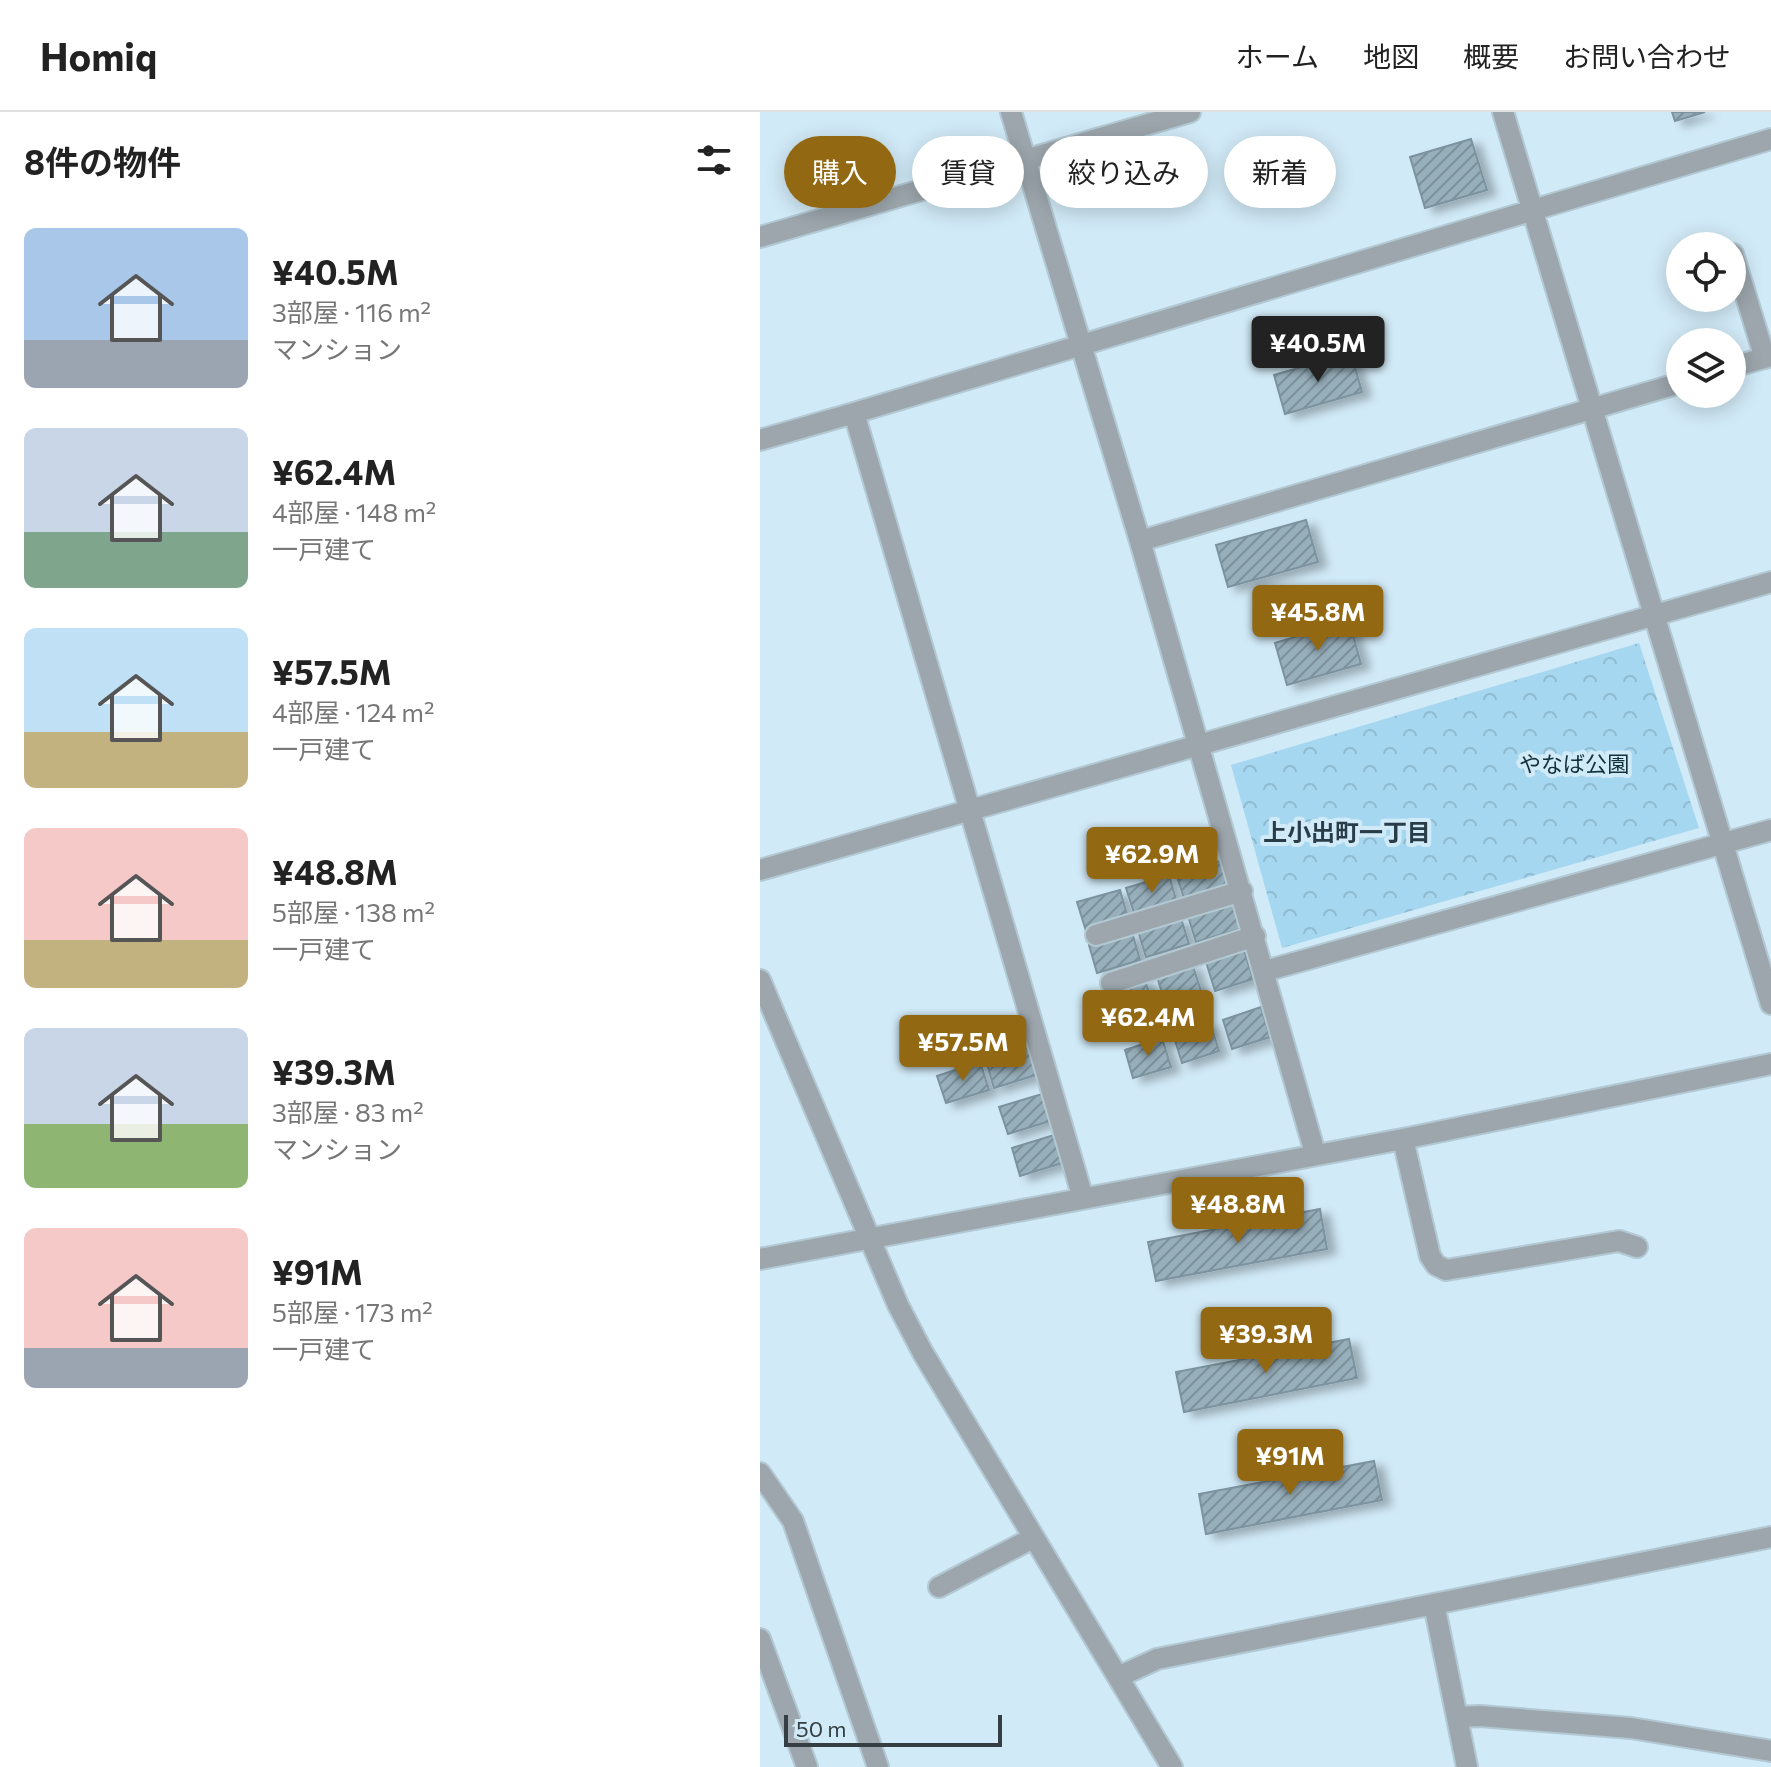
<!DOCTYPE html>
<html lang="ja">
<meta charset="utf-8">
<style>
body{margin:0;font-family:Commissioner,"Noto Sans JP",sans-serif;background:#f2f2f2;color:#222;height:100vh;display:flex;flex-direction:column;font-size:30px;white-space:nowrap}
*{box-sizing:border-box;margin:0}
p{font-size:26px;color:#767676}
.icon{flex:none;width:44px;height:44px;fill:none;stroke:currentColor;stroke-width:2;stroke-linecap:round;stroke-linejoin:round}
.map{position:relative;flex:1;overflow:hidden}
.side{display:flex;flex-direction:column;background:#fff;width:760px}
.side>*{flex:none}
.banner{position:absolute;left:24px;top:24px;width:760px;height:72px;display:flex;gap:16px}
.fabs{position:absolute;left:906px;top:120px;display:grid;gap:16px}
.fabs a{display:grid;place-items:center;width:80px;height:80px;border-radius:50%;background:#fff;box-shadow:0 4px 20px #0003;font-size:40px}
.scale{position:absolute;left:24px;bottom:20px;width:218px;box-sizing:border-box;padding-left:8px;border:4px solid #343e43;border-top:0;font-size:22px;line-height:28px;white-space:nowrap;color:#343e43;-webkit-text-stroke:6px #d1eaf7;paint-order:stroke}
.price{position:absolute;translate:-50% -68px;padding:0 18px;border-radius:8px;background:#936812;color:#fff;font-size:26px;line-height:52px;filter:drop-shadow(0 2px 4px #0008)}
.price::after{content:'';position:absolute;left:50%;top:48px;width:24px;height:18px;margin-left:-12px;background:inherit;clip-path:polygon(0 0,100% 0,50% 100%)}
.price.on{background:#222;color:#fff}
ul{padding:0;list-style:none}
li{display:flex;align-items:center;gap:24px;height:200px;padding:0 24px}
li span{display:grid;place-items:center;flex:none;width:224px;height:160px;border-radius:12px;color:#555}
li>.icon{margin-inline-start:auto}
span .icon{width:96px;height:96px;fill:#fffc;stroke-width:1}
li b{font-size:34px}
h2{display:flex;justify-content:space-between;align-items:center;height:96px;padding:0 24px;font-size:34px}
.tag{padding:0 28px;border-radius:36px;background:#fff;box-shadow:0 4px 20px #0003;font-size:28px;line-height:72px}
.tag.on{background:#936812;color:#fff}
header{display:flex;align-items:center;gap:48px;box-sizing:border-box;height:112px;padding:0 40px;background:#fff;border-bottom:2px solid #e0e0e0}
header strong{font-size:38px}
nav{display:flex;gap:44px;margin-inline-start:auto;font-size:28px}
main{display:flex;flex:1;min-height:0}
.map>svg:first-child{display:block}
.park{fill:url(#park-crowns)}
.building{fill:url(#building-hatch);stroke:#7c939f;stroke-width:2;filter:url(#shadow)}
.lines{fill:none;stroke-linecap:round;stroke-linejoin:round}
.minor-casing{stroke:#b2c8d3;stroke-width:24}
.minor{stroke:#9ca6ac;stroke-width:20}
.labels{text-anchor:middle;stroke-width:8;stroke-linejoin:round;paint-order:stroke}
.park-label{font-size:22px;fill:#11303d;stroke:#d1eaf7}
.neighbourhood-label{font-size:24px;font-weight:bold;fill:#283d47;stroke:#d1eaf7}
</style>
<header>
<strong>Homiq</strong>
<nav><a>ホーム</a><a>地図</a><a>概要</a><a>お問い合わせ</a></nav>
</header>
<main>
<section class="side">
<h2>8件の物件<svg class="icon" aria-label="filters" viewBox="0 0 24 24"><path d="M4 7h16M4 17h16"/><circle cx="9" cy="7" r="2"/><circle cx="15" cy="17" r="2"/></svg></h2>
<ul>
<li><span style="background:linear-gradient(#a9c7e8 70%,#9aa5b1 0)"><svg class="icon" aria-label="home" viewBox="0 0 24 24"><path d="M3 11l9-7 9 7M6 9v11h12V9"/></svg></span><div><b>¥40.5M</b><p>3部屋 · 116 m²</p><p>マンション</p></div></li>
<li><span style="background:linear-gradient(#c9d6e8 65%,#7fa58c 0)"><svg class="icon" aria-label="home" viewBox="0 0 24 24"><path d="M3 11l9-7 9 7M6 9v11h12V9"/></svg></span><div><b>¥62.4M</b><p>4部屋 · 148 m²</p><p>一戸建て</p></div></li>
<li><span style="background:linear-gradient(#bfe0f5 65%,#c2b280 0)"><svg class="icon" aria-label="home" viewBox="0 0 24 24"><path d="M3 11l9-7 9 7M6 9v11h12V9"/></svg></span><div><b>¥57.5M</b><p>4部屋 · 124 m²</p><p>一戸建て</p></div></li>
<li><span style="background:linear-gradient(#f6c9c9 70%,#c2b280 0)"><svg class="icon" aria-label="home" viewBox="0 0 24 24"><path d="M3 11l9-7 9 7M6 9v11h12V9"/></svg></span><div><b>¥48.8M</b><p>5部屋 · 138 m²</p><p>一戸建て</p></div></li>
<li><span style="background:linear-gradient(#c9d6e8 60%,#8fb573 0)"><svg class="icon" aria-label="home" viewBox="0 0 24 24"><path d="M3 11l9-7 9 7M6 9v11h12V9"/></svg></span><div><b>¥39.3M</b><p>3部屋 · 83 m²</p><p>マンション</p></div></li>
<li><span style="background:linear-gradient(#f6c9c9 75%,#9aa5b1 0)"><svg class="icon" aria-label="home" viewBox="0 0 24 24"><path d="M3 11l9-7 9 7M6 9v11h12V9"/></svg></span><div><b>¥91M</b><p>5部屋 · 173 m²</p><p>一戸建て</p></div></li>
</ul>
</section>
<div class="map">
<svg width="1011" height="1655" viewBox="0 0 1011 1655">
<defs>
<pattern id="park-crowns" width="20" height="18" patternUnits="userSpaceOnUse" patternTransform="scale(2)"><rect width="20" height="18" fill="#a5d8f0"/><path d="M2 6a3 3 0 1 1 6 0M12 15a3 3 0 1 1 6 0" fill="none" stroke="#8fbacf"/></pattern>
<pattern id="building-hatch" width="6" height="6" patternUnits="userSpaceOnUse" patternTransform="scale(2)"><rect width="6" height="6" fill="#97afbb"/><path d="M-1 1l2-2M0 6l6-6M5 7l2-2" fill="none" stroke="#7c909a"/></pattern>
<filter id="shadow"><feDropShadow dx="9" dy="5" stdDeviation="4" flood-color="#0004"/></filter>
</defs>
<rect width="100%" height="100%" fill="#d1eaf7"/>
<!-- park -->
<path class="park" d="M879 531 939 716 522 836 471 653Z"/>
<!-- building -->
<path class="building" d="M912 0H945L915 9Z
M711 27 727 78 665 96 650 45Z
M591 241 602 280 525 302 514 263Z
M546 408 558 450 468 475 456 433Z
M589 509 601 552 527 573 515 531Z
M460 749 468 776 425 789 416 762Z
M409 763 417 791 375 804 366 776Z
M360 778 368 806 326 819 317 790Z
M472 790 480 817 436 830 428 804Z
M421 806 429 832 386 845 378 819Z
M372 820 380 848 337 861 329 833Z
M483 835 493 867 455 879 445 847Z
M432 851 442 882 406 894 396 862Z
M384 865 394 896 356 908 347 877Z
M501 895 510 925 472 937 463 908Z
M450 910 459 939 422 951 413 922Z
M402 926 411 955 373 966 365 938Z
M268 936 276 963 234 976 226 949Z
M220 950 229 978 186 991 177 964Z
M282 982 290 1009 248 1022 239 995Z
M294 1023 302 1051 260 1064 252 1036Z
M560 1097 567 1137 396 1169 388 1130Z
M589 1227 597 1266 424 1300 416 1260Z
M614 1349 622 1388 446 1422 439 1382Z"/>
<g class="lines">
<defs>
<path id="minor" d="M251 0 380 429 555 1041
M743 0 1011 892
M0 125 430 0
M973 142 1005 246
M972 255 1011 244
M94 301 1011 27
M0 328 94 301 323 1086
M380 429 920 271
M0 758 1011 470
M336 823 482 779
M505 859 1011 718
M0 868 138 1193 163 1241 412 1655
M351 871 495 824
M643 1027 670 1144 676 1153 686 1158 859 1129 877 1135
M0 1147 643 1027 1011 952
M0 1361 33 1409 118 1655
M179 1475 273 1426
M674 1492 707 1655
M0 1527 47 1655
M358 1565 397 1547 1011 1425
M697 1605 720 1604 871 1616 1011 1639"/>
</defs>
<!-- minor casing -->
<use href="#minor" class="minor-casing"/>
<!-- minor -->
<use href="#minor" class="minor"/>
</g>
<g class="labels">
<!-- park labels -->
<g class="park-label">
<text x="814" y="660">やなば公園</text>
</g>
<!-- neighbourhood labels -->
<g class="neighbourhood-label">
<text x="587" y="729">上小出町一丁目</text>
</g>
</g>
</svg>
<div class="fabs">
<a><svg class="icon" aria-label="locate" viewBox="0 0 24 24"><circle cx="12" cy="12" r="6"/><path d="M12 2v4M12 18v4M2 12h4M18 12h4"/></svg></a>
<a><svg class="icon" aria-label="layers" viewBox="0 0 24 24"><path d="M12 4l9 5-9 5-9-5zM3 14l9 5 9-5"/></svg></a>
</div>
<div class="scale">50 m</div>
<b class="price on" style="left:558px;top:272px">¥40.5M</b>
<b class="price" style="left:558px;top:541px">¥45.8M</b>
<b class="price" style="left:392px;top:783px">¥62.9M</b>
<b class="price" style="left:388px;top:946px">¥62.4M</b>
<b class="price" style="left:203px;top:971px">¥57.5M</b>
<b class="price" style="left:478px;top:1133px">¥48.8M</b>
<b class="price" style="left:506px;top:1263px">¥39.3M</b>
<b class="price" style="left:530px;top:1385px">¥91M</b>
<div class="banner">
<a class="tag on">購入</a>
<a class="tag">賃貸</a>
<a class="tag">絞り込み</a>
<a class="tag">新着</a>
</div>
</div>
</main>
